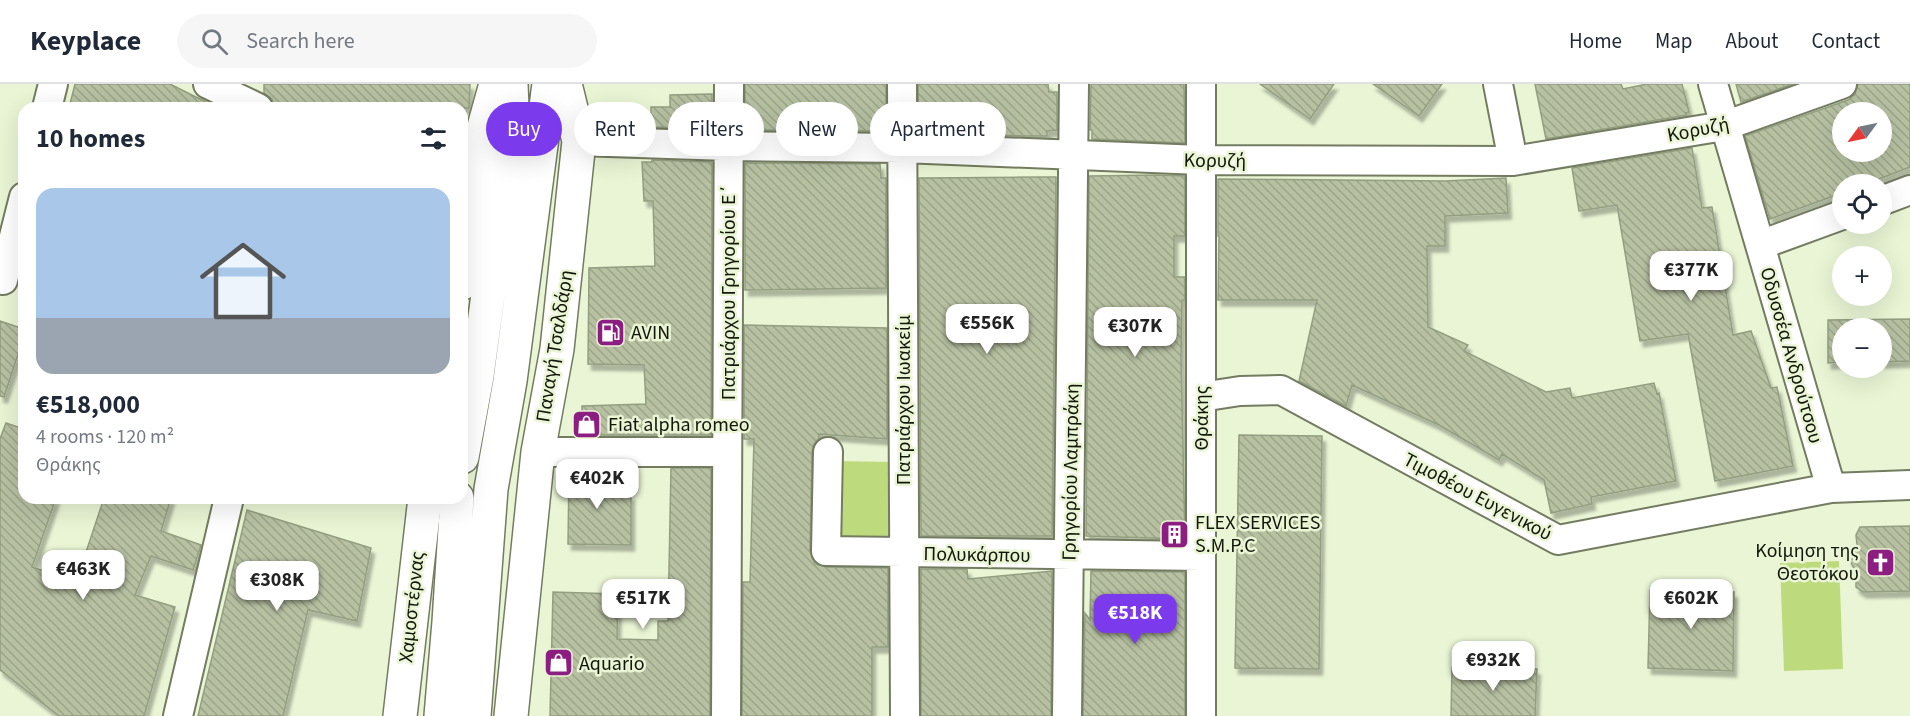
<!DOCTYPE html>
<meta charset="utf-8">
<style>
body{margin:0;font-family:"Source Sans 3",sans-serif;background:#f6f6f7;color:#1f2937;height:100vh;display:flex;flex-direction:column;font-size:22px;white-space:nowrap}
*{box-sizing:border-box;margin:0}
p{font-size:20px;color:#747a83}
.icon{flex:none;width:33px;height:33px;fill:none;stroke:currentColor;stroke-width:2;stroke-linecap:round;stroke-linejoin:round}
.map{position:relative;flex:1;overflow:hidden}
.sheet{position:absolute;left:18px;top:18px;width:450px;height:402px;display:flex;flex-direction:column;background:#fff;border-radius:18px;box-shadow:0 6px 24px #0002}
.sheet>*{flex:none}
.guide{position:absolute;left:486px;top:18px;width:570px;height:54px;display:flex;gap:12px}
.needle{width:39px;rotate:237deg}
.tools{position:absolute;left:1832px;top:18px;display:grid;gap:12px}
.tools a{display:grid;place-items:center;width:60px;height:60px;border-radius:50%;background:#fff;box-shadow:0 6px 24px #0002;font-size:30px}
.price{position:absolute;translate:-50% -51px;padding:0 14px;border-radius:12px;background:#fff;color:#222;font-size:20px;line-height:39px;filter:drop-shadow(0 2px 3px #0008)}
.price::after{content:'';position:absolute;left:50%;top:36px;width:18px;height:14px;margin-left:-9px;background:inherit;clip-path:polygon(0 0,100% 0,50% 100%)}
.price.on{background:#7c3aed;color:#fff}
ul{padding:0;list-style:none}
li{display:grid;align-content:center;gap:12px;height:318px;padding:0 18px}
li span{display:grid;place-items:center;height:186px;border-radius:18px;color:#555}
li>.icon{margin-inline-start:auto}
span .icon{width:108px;height:108px;fill:#fffc;stroke-width:1}
li b{font-size:26px}
h2{display:flex;justify-content:space-between;align-items:center;height:72px;padding:0 18px;font-size:26px}
.chip{padding:0 21px;border-radius:27px;background:#fff;box-shadow:0 6px 24px #0002;font-size:21px;line-height:54px}
.chip.on{background:#7c3aed;color:#fff}
header{display:flex;align-items:center;gap:36px;box-sizing:border-box;height:84px;padding:0 30px;background:#fff;border-bottom:2px solid #e0e1e3}
header strong{font-size:28px}
nav{display:flex;gap:33px;margin-inline-start:auto;font-size:21px}
.search{width:420px;height:54px;background:#f6f6f7;display:flex;align-items:center;gap:15px;box-sizing:border-box;padding:0 21px;border-radius:33px;color:#747a83;font-size:22px}
.map>svg:first-child{display:block}
.green{fill:#bdda7c}
.building{fill:url(#building-back-hatch);stroke:#939e80;stroke-width:1.5;fill-rule:evenodd;filter:url(#shadow)}
.lines{fill:none;stroke-linecap:round;stroke-linejoin:round}
.street-casing{stroke:#737c60;stroke-width:32}
.secondary-casing{stroke:#737c60;stroke-width:36}
.primary-casing{stroke:#737c60;stroke-width:36}
.street{stroke:#fff;stroke-width:28}
.secondary{stroke:#fff;stroke-width:33}
.primary{stroke:#fff;stroke-width:33}
.labels{text-anchor:middle;stroke-width:5;stroke-linejoin:round;paint-order:stroke}
.street-label{font-size:20px;fill:#13160b;stroke:#eaf5d5}
.poi-label{font-size:20px;fill:#13160b;stroke:#eaf5d5;text-anchor:start}
</style>
<header>
<strong>Keyplace</strong>
<div class="search"><svg class="icon" aria-label="search" viewBox="0 0 24 24"><circle cx="10" cy="10" r="6"/><path d="M15 15l6 6"/></svg>Search here</div>
<nav><a>Home</a><a>Map</a><a>About</a><a>Contact</a></nav>
</header>
<div class="map">
<svg width="1910" height="632" viewBox="0 0 1910 632">
<defs>
<pattern id="building-back-hatch" width="6" height="6" patternUnits="userSpaceOnUse" patternTransform="scale(1.5)"><rect width="6" height="6" fill="#b7c1a2"/><path d="M-1 5l2 2M0 0l6 6M5-1l2 2" fill="none" stroke="#9ca58a"/></pattern>
<filter id="shadow"><feDropShadow dx="3.5" dy="6" stdDeviation="1.5" flood-color="#0004"/></filter>
</defs>
<rect width="100%" height="100%" fill="#eaf5d5"/>
<!-- green -->
<path class="green" d="M833 377 894 378 892 460 832 458Z
M1839 477 1843 585 1784 587 1780 479Z"/>
<!-- building -->
<path class="building" d="M75 0H170L218 24H69Z
M264 0H470L469 24H274L272 15 264 9Z
M745 0H886V47L745 46Z
M918 0H1048L1049 8H1057V46L1047 47V52H1023L919 48Z
M1091 0H1184L1185 59 1092 55V46H1090Z
M1260 0H1334L1310 35Z
M1373 0H1442L1419 32Z
M1535 0H1621L1623 5 1647 0H1682L1689 28 1686 29 1687 31 1546 55Z
M1736 0H1793L1741 18Z
M1858 0H1910V83L1866 100H1842V109L1770 135 1745 52 1848 16 1855 10ZM1842 28H1881V68H1842Z
M712 10V45L651 43V23H670V11Z
M1692 64 1702 124 1712 123 1733 251 1751 247 1771 304 1777 303 1793 382 1715 397 1688 250 1640 257 1617 121 1579 127 1572 84Z
M652 76 712 78 711 351H582V322L646 320 644 281 588 280 589 184 655 182 653 117H644L642 78H652Z
M745 79 880 80 881 94H886V204L745 206Z
M1157 91 1185 92V152H1174V193H1185V216H1182L1181 273 1185 455 1086 452 1089 92Z
M1039 93H1056L1052 452H921L919 94Z
M1506 94 1508 129 1445 132V162H1427L1428 243 1468 261 1464 267 1546 308 1570 304 1572 314 1654 299 1657 310 1659 309 1676 397 1591 413 1592 420 1551 429 1544 396 1502 370 1499 376 1439 341 1352 301 1346 322 1299 297 1317 216H1218L1219 152H1218V95L1445 97Z
M1910 235V277L1881 278V244H1842V278L1828 279V236Z
M0 237 24 245V252L4 313 0 312Z
M744 241 887 244V355L819 350V354L814 360 812 368 810 467 815 480 826 483 888 484V563H872V632H742L743 498H750L754 355H744Z
M6 339 24 345V414H56L32 483 76 498 104 414H171L161 447 201 461 193 486 151 472 135 511 175 523 144 632H59L0 586V355Z
M1239 351 1322 352 1319 585 1235 584Z
M569 384H606V411H631V461L568 460Z
M671 384H711L710 632H550L553 508 618 510 617 555 658 556V537H668Z
M247 426 371 464 357 537 308 526 283 632H198Z
M1910 442V507L1863 508 1856 503V488L1849 475 1850 470 1857 461 1856 451 1860 443Z
M921 485H967L968 495 1052 487 1051 632H921Z
M1091 487 1185 488V632H1083L1085 529 1090 536Z
M1650 506 1734 508 1733 587 1648 584Z
M1452 583 1537 585 1535 632H1451Z"/>
<g class="lines">
<defs>
<path id="street" d="M208 0 258 24
M902 0 905 632
M1201 0V632
M1498 0 1513 77
M1713 0 1831 404
M47 24 53 0
M579 57 728 62 902 64 1201 76 1513 77 1724 42 1842 0
M1881 117 1910 106
M1760 161 1842 131
M3 196 24 113
M1201 313 1240 307 1281 306 1558 456 1831 404 1910 401
M538 368H727
M828 368 826 467 1201 472
M178 632 229 414
M726 632 729 0
M1067 632 1074 0"/>
<path id="secondary" d="M462 373 477 292 508 63 512 24 511 0
M441 632 449 538 457 414
M474 632 491 405 510 297 549 0"/>
<path id="primary" d="M462 199 484 43 496 0
M400 632 425 414
M511 632 538 368 557 265 579 57 565 0"/>
</defs>
<!-- street casing -->
<use href="#street" class="street-casing"/>
<!-- secondary casing -->
<use href="#secondary" class="secondary-casing"/>
<!-- primary casing -->
<use href="#primary" class="primary-casing"/>
<!-- street -->
<use href="#street" class="street"/>
<!-- secondary -->
<use href="#secondary" class="secondary"/>
<!-- primary -->
<use href="#primary" class="primary"/>
</g>
<!-- icons -->
<defs>
<symbol id="fuel-square" viewBox="-11 -11 22 22"><rect x="-9" y="-9" width="18" height="18" rx="4" fill="#8d1e81" stroke="#eaf5d5"/><path d="M-5.5-6h7V0h2V4h1.3V-2.5L3-4.5l.8-.8L6-3V5H2.5V1h-1V6h-7ZM-4.2-4.7v3.2H.2V-4.7Z" fill="#fff"/></symbol>
<symbol id="shop-square" viewBox="-11 -11 22 22"><rect x="-9" y="-9" width="18" height="18" rx="4" fill="#8d1e81" stroke="#eaf5d5"/><path d="M-5-2.5h2.3a2.7 3.5 0 0 1 5.4 0H5L5.5 6h-11ZM-1.5-2.5h3a1.5 2.3 0 0 0-3 0Z" fill="#fff"/></symbol>
<symbol id="building-square" viewBox="-11 -11 22 22"><rect x="-9" y="-9" width="18" height="18" rx="4" fill="#8d1e81" stroke="#eaf5d5"/><path d="M-4-6H4V6H1V3H-1V6H-4ZM-2.5-4.3h1.7v1.8h-1.7ZM.8-4.3h1.7v1.8H.8ZM-2.5-1h1.7V.8h-1.7ZM.8-1h1.7V.8H.8Z" fill="#fff"/></symbol>
<symbol id="church-square" viewBox="-11 -11 22 22"><rect x="-9" y="-9" width="18" height="18" rx="4" fill="#8d1e81" stroke="#eaf5d5"/><path d="M-1.2-6h2.4v3.5h3.3v2.4h-3.3V6h-2.4V-.1h-3.3v-2.4h3.3Z" fill="#fff"/></symbol>
</defs>
<g fill-rule="evenodd">
<use href="#fuel-square" x="594" y="232" width="33" height="33"/>
<use href="#shop-square" x="570" y="324" width="33" height="33"/>
<use href="#building-square" x="1158" y="434" width="33" height="33"/>
<use href="#church-square" x="1864" y="462" width="33" height="33"/>
<use href="#shop-square" x="542" y="562" width="33" height="33"/>
</g>
<g class="labels">
<!-- street labels -->
<g class="street-label">
<text transform="translate(1698 45) rotate(-11)" y="7">Κορυζή</text>
<text transform="translate(1215 76) rotate(1)" y="7">Κορυζή</text>
<text transform="translate(728 208) rotate(-90)" y="7">Πατριάρχου Γρηγορίου Ε΄</text>
<text transform="translate(554 262) rotate(-81)" y="7">Παναγή Τσαλδάρη</text>
<text transform="translate(1792 271) rotate(74)" y="7">Οδυσσέα Ανδρούτσου</text>
<text transform="translate(903 316) rotate(-90)" y="7">Πατριάρχου Ιωακείμ</text>
<text transform="translate(1201 334) rotate(-90)" y="7">Θράκης</text>
<text transform="translate(1070 388) rotate(-89)" y="7">Γρηγορίου Λαμπράκη</text>
<text transform="translate(1478 412) rotate(28)" y="7">Τιμοθέου Ευγενικού</text>
<text transform="translate(977 470) rotate(1)" y="7">Πολυκάρπου</text>
<text transform="translate(411 523) rotate(-84)" y="7">Χαμοστέρνας</text>
</g>
<!-- poi labels -->
<g class="poi-label">
<text x="631" y="255">AVIN</text>
<text x="608" y="347">Fiat alpha romeo</text>
<text x="1195" y="445">FLEX SERVICES<tspan x="1195" dy="23">S.M.P.C</tspan></text>
<text x="1859" y="473" text-anchor="end">Κοίμηση της<tspan x="1859" dy="23">Θεοτόκου</tspan></text>
<text x="579" y="586">Aquario</text>
</g>
</g>
</svg>
<div class="tools">
<a><svg class="needle" viewBox="-14 -14 28 28"><path d="M0-13l5 13h-10z" fill="#e53935"/><path d="M0 13l5-13h-10z" fill="#747a83"/></svg></a>
<a><svg class="icon" aria-label="locate" viewBox="0 0 24 24"><circle cx="12" cy="12" r="6"/><path d="M12 2v4M12 18v4M2 12h4M18 12h4"/></svg></a>
<a>+</a>
<a>−</a>
</div>
<b class="price" style="left:1691px;top:218px">€377K</b>
<b class="price" style="left:987px;top:271px">€556K</b>
<b class="price" style="left:1135px;top:274px">€307K</b>
<b class="price" style="left:597px;top:426px">€402K</b>
<b class="price" style="left:83px;top:517px">€463K</b>
<b class="price" style="left:277px;top:528px">€308K</b>
<b class="price" style="left:643px;top:546px">€517K</b>
<b class="price" style="left:1691px;top:546px">€602K</b>
<b class="price on" style="left:1135px;top:561px">€518K</b>
<b class="price" style="left:1493px;top:608px">€932K</b>
<div class="guide">
<a class="chip on">Buy</a>
<a class="chip">Rent</a>
<a class="chip">Filters</a>
<a class="chip">New</a>
<a class="chip">Apartment</a>
</div>
<section class="sheet">
<h2>10 homes<svg class="icon" aria-label="filters" viewBox="0 0 24 24"><path d="M4 7h16M4 17h16"/><circle cx="9" cy="7" r="2"/><circle cx="15" cy="17" r="2"/></svg></h2>
<ul>
<li><span style="background:linear-gradient(#a9c7e8 70%,#9aa5b1 0)"><svg class="icon" aria-label="home" viewBox="0 0 24 24"><path d="M3 11l9-7 9 7M6 9v11h12V9"/></svg></span><div><b>€518,000</b><p>4 rooms · 120 m²</p><p>Θράκης</p></div></li>
</ul>
</section>
</div>
